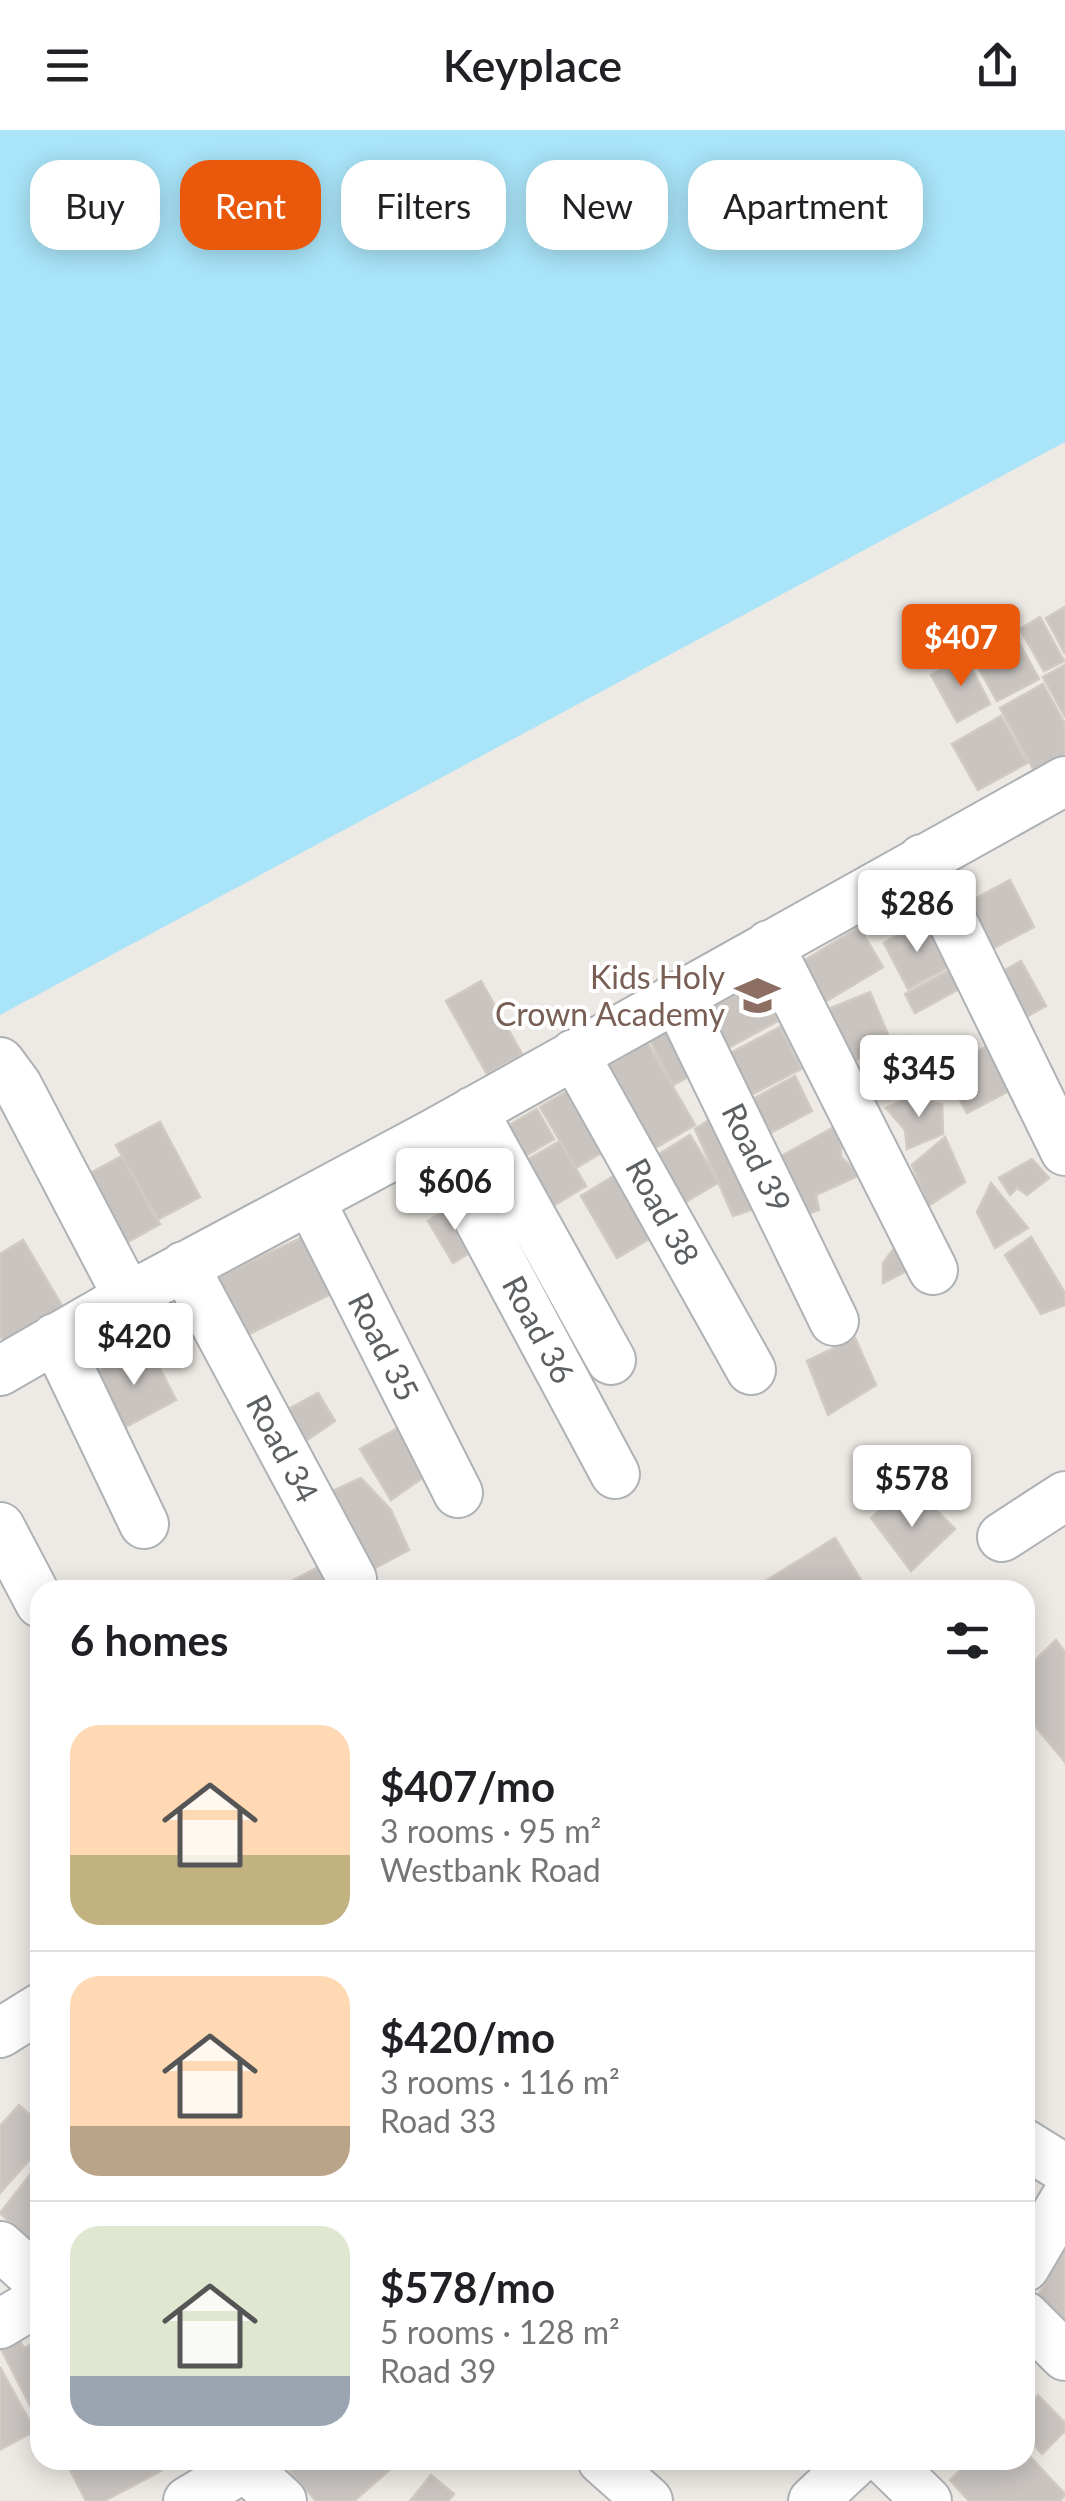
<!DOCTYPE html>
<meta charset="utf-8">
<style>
body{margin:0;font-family:Lato,sans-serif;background:#f6f6f6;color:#202124;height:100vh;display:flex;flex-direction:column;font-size:38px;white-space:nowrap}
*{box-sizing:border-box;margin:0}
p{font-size:32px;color:#757577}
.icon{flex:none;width:55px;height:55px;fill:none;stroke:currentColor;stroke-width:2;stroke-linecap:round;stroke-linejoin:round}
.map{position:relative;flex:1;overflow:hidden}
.side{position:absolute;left:30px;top:1450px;width:1005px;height:890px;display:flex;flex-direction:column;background:#fff;border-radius:30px;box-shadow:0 5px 25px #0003}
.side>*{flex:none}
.banner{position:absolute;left:30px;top:30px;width:1005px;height:90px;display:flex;gap:20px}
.price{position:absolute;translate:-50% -85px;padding:0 22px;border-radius:10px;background:#fff;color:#222;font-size:32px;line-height:65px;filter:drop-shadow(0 2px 5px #0008)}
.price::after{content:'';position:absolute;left:50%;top:60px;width:30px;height:22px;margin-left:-15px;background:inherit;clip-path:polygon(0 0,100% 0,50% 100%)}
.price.on{background:#ea580c;color:#fff}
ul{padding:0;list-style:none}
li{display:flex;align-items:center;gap:30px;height:250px;padding:0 40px}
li+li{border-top:2px solid #e0e0e0}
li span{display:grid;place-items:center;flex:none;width:280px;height:200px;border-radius:30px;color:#555}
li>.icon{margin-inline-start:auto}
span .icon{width:120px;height:120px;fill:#fffc;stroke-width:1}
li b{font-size:42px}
h2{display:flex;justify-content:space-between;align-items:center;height:120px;padding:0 40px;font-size:42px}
.tag{padding:0 35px;border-radius:30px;background:#fff;box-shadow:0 5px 25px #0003;font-size:35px;line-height:90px}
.tag.on{background:#ea580c;color:#fff}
header{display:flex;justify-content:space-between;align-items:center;height:130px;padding:0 40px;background:#fff;font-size:45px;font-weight:600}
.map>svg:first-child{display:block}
.water{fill:#a9e4f8}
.building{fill:#c9c4c0;stroke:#d1cac3;stroke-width:2.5}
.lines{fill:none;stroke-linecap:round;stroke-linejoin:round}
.minor-casing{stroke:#afb2b5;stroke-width:52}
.minor{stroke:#fff;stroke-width:48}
.labels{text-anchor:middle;stroke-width:8;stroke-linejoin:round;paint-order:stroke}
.education-label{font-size:32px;fill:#785e54;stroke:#fff;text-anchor:end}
.street-label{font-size:32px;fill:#5c6063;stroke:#fff}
</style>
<header><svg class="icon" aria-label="menu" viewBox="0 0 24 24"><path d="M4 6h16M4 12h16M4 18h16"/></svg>Keyplace<svg class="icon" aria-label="share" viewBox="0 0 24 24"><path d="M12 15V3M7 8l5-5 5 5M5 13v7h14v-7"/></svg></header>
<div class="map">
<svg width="1065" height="2371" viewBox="0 0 1065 2371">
<rect width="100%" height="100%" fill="#ede9e4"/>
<!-- water -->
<path class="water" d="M0 0H1065V312L0 885Z"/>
<!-- building -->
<path class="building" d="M1065 477V524L1046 488Z
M1040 487 1064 531 1044 541 1020 499Z
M1013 502 1039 549 997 571 972 526Z
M965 526 990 574 957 592 931 545Z
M1065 535V587L1043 547Z
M1043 554 1065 594V634L1038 648 1000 578Z
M1001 586 1027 633 978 660 952 614Z
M1010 750 1034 797 988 821 963 775Z
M925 790 950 836 908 859 884 813Z
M859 797 883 837 818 876 794 837Z
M1021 831 1046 876 1013 894 989 849Z
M962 833 972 852 915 883 905 864Z
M481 851 522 924 487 944 446 871Z
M758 853 778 891 726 919 706 880Z
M870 862 892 914 844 935 821 882Z
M684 893 707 937 673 955 650 910Z
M780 897 801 939 741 970 719 929Z
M910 906 927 948 899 965 886 936 908 924 903 912Z
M1002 908 1026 952 967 983 944 940Z
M647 912 695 995 655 1018 607 937Z
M795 946 812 981 759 1009 742 975Z
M583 952 619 1012 576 1038 540 977Z
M908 968 942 974 943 1004 907 1019 905 1000 886 978Z
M537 979 554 1009 515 1032 497 1002Z
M723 981 766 1075 733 1086 695 999Z
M854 986 860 1002 841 1015V1027L860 1045 816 1065 819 1080 805 1085 776 1029Z
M160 992 200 1067 157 1090 116 1015Z
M690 1005 719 1052 684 1073 656 1026Z
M945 1007 965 1052 928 1076 912 1035Z
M560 1011 586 1056 538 1085 511 1039Z
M122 1026 160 1094 110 1122 72 1053Z
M1032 1029 1049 1048 1027 1065 1017 1058 1010 1065 999 1048Z
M627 1038 664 1100 617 1128 581 1066Z
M991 1053 1028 1098 995 1118 977 1082Z
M457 1073 482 1115 453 1133 428 1091Z
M305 1106 337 1161 231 1213 201 1155Z
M1031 1107 1065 1163V1175L1041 1184 1005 1125Z
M23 1110 64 1179 5 1214 0 1205V1124Z
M896 1116 924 1132 883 1153V1133Z
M855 1208 876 1255 828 1285 807 1231Z
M148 1215 176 1270 120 1300 92 1245Z
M318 1263 335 1291 294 1319 276 1286Z
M409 1292 435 1339 391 1370 360 1319Z
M361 1348 391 1380 409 1420 360 1446 317 1368Z
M892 1369 934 1378 955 1399 911 1441 871 1388Z
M835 1408 867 1460H751Z
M330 1431 333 1460H274Z
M1056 1510 1065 1522V1632L1025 1584V1540Z
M19 1975 40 1994V2018L0 2063V1996Z
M40 2032V2100L31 2111 0 2083Z
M1065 2118V2193L1033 2175Z
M19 2209 24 2218 40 2210V2295L1 2219Z
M0 2237 35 2301 1 2319 0 2317Z
M1038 2265 1065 2293V2301L1042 2324 1025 2306V2278Z
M1025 2321 1065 2364 1060 2371H969L950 2350 971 2330H1025Z
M65 2330H156L161 2341 104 2371H86Z
M303 2330H401L354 2371H316L290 2341Z
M431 2345 454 2364 448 2371H410Z"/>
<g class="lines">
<defs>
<path id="minor" d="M922 729 1065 1021
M769 815 933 1140
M676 866 834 1191
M574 924 751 1240
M0 932 17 955 128 1167
M473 981 611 1230
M433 1004 615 1344
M310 1070 458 1363
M184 1136 352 1449
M55 1208 144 1394
M0 1241 128 1167 433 1004 1065 651
M0 1397 40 1473
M1002 1407 1065 1366
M0 1903 40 1878
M1025 2014 1065 2039
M0 2116 40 2152
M1025 2137 1065 2069
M1025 2186 1065 2226
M0 2194 40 2170
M237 2330 282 2371
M602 2330 648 2371
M885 2330 927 2371
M188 2371 245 2337
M813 2371 857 2330"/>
</defs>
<!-- minor casing -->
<use href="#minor" class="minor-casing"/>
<!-- minor -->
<use href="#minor" class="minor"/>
</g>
<!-- icons -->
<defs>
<symbol id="school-bare" viewBox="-9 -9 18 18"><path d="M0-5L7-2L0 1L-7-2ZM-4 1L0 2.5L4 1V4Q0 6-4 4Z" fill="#8d6e63" stroke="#fff" stroke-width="2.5" paint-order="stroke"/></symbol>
</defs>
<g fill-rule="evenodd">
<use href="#school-bare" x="726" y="834" width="63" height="63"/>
</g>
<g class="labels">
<!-- education labels -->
<g class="education-label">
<text x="725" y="859">Kids Holy<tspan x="725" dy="37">Crown Academy</tspan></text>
</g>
<!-- street labels -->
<g class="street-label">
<text transform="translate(756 1028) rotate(64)" y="11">Road 39</text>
<text transform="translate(662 1082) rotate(61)" y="11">Road 38</text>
<text transform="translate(538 1200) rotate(62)" y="11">Road 36</text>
<text transform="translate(383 1217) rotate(63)" y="11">Road 35</text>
<text transform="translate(282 1319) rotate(62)" y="11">Road 34</text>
</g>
</g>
</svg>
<b class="price on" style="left:961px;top:559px">$407</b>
<b class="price" style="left:917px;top:825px">$286</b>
<b class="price" style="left:919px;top:990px">$345</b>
<b class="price" style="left:455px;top:1103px">$606</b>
<b class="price" style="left:134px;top:1258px">$420</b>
<b class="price" style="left:912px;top:1400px">$578</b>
<div class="banner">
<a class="tag">Buy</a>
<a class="tag on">Rent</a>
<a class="tag">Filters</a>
<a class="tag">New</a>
<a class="tag">Apartment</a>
</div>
<section class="side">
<h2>6 homes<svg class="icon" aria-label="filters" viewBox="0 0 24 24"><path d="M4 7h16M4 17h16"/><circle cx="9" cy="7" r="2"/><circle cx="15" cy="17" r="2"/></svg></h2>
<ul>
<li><span style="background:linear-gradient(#ffd9b3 65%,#c2b280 0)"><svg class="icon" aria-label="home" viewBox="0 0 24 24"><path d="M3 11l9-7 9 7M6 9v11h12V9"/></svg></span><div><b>$407/mo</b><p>3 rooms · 95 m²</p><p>Westbank Road</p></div></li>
<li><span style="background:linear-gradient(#ffd9b3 75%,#b9a48a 0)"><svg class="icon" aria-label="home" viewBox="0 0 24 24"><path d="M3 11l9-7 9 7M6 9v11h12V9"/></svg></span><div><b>$420/mo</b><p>3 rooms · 116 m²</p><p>Road 33</p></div></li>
<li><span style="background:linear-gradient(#dfe7d0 75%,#9aa5b1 0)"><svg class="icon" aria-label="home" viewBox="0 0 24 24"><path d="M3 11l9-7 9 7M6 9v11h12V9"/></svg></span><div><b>$578/mo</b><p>5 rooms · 128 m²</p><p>Road 39</p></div></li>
</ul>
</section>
</div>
